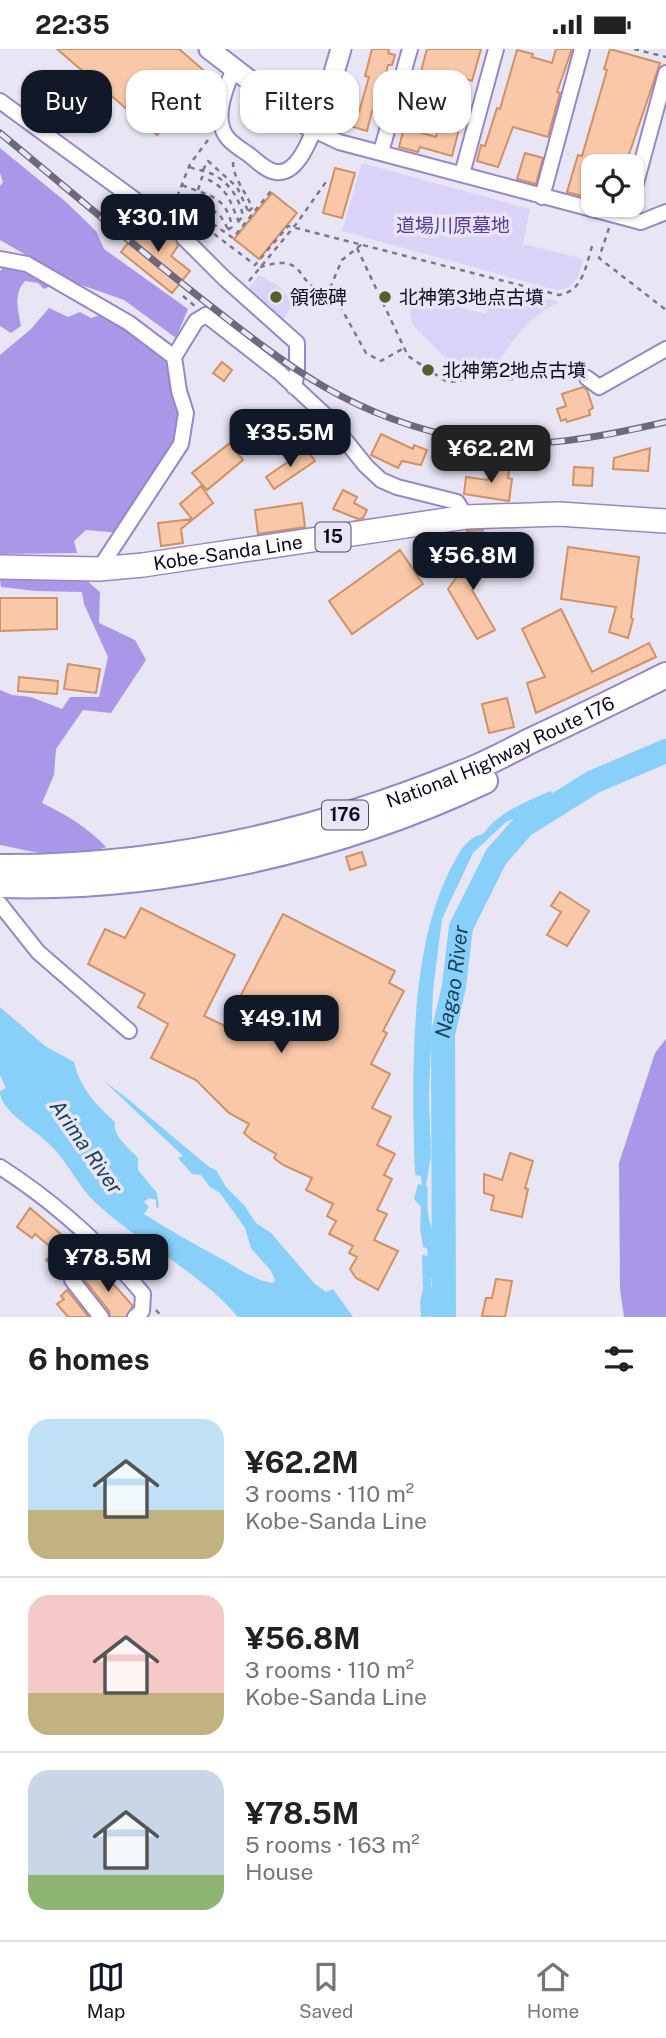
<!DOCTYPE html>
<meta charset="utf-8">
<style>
body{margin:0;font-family:"Public Sans","Noto Sans JP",sans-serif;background:#f2f2f2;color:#222;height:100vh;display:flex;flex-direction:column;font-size:26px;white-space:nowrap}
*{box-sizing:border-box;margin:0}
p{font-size:23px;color:#767676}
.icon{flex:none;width:38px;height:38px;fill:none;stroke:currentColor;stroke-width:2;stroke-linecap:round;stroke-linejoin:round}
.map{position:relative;height:1268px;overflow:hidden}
.details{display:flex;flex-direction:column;background:#fff;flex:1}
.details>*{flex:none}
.hud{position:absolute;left:21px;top:21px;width:625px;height:63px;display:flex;gap:14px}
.fabs{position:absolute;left:581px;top:105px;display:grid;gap:14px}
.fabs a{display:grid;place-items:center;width:63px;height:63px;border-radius:14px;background:#fff;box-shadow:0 2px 5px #0004;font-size:35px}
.price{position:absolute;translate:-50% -60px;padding:0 16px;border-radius:14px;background:#111827;color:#fff;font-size:23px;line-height:46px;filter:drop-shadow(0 2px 4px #0008)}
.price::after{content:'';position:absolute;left:50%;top:42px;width:21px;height:16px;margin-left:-10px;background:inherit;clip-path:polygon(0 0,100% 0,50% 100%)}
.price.current{background:#222;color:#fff}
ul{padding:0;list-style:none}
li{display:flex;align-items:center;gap:21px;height:175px;padding:0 28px}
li+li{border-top:2px solid #e0e0e0}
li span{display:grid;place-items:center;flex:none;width:196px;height:140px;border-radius:21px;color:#555}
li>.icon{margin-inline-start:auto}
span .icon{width:84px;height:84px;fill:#fffc;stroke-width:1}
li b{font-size:30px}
h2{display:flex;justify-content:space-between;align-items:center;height:84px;padding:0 28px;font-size:30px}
.pill{padding:0 24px;border-radius:21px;background:#fff;box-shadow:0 2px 5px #0004;font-size:24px;line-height:63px}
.pill.current{background:#111827;color:#fff}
.status{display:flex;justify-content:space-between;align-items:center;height:49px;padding:0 35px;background:#fff;direction:ltr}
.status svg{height:19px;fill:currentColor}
.tabs{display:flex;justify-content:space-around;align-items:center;height:98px;border-top:2px solid #e0e0e0;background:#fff;font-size:19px;color:#767676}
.tabs a{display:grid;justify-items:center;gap:4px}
.tabs .current{color:#111827}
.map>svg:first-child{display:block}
.green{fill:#dad3f7}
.forest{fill:#ab97e7}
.water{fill:#88d0f9}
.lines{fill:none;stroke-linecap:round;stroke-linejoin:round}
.river{stroke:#88d0f9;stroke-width:24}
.building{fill:#f8c8a8;stroke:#d19165;stroke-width:2}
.minor-tunnel{stroke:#c8c4d4;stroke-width:14;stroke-dasharray:14 7;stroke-linecap:butt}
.minor-casing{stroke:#9786c9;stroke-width:18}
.tertiary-casing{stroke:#9786c9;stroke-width:23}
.primary-casing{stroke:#9786c9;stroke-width:26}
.trunk-casing{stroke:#9786c9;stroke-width:28}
.path{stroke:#7d778b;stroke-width:2.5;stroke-dasharray:5 5;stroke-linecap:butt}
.minor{stroke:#fff;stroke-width:14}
.tertiary{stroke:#fff;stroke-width:19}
.primary{stroke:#fff;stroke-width:23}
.trunk{stroke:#fff;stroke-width:24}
.rail-casing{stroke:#6f697e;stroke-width:7}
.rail{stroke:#e8e5f4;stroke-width:4.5;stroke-dasharray:13;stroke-linecap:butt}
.poi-dot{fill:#575d2b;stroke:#e8e5f4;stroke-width:2.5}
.labels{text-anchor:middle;stroke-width:7;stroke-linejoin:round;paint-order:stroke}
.shield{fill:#e8e5f4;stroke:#524b61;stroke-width:2}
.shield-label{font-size:18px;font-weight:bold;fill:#110922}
.park-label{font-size:19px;fill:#5a3b98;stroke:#e8e5f4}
.poi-label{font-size:19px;fill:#110922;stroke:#e8e5f4;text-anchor:start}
.street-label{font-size:19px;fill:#110922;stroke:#e8e5f4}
.water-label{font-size:21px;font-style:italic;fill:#173f55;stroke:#e8e5f4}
</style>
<div class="status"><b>22:35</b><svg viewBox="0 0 49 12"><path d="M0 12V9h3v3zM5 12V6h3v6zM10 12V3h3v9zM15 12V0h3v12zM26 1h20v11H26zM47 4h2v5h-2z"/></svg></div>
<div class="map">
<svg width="666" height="1268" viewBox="0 0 666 1268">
<rect width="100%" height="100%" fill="#e8e5f4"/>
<!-- green -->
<path class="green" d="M362 114 530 160 523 195 583 210C578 227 577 240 556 241L342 182Z
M259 226 280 238 293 256 282 272 246 243Z
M496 237 559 253C529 267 505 297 493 327L455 319 412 275 408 244 486 265Z"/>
<!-- forest -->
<path class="forest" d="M0 99 66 153 96 182 104 200 188 260 176 289 124 251 73 233 0 191V137L3 133 0 124Z
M7 215 30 219 50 237 44 240 38 234 25 232C13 245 18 261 21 277L11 284 0 277V222Z
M49 259 68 268 80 263 91 269 107 264 161 307 171 321 182 363 176 392 119 484 86 481 74 492 77 504 0 505V306L31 280Z
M0 531H86L100 543 99 574 135 591 146 611 111 664 83 661 56 700 54 726 42 754C67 766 87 778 106 798 63 814 43 804 0 796V641L12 646 31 648 62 660 70 648H99L108 608 84 555 82 543 36 542 1 538Z
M666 990V1268H624L620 1240 619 1114 655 1004Z"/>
<!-- water -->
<path class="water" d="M550 742 556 747 535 766 520 775 519 771 513 770 506 773 473 804 442 870 433 941 429 1049 431 1107 426 1136 428 1140C426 1156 428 1176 437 1190V1167L440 1159 438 1154H433C432 1139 434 1125 435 1110L438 1118V1141L447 1142 452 1126C455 1141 451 1158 441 1167L443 1175 450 1173 449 1181 444 1184 440 1191 442 1195 451 1197C451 1212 457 1220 441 1229L444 1224 441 1217 444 1206 439 1204 433 1217 431 1237 436 1244 438 1267 421 1268 420 1253 423 1240 422 1206 428 1207 427 1199 423 1198 420 1179 421 1158 414 1150 418 1135 422 1136 421 1127 415 1126C412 1034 408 901 451 819 459 804 465 789 483 785 498 763 526 753 550 742Z
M0 958 45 997 74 1013C80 1039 96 1056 115 1073 112 1087 129 1099 138 1109V1121L157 1144 159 1159 156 1158V1151L149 1149 144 1153 149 1158 144 1165C169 1181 194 1195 220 1209 237 1218 254 1232 274 1234L275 1231 271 1222 251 1199 245 1179 220 1144 210 1138 201 1126 192 1125 178 1109 183 1107 104 1032 128 1050 209 1118 216 1121 226 1138 244 1156 256 1174 271 1184 314 1234 326 1243 333 1240 353 1268H238C198 1221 141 1196 96 1154 77 1137 68 1112 49 1095 35 1080 0 1063 0 1042L6 1039 0 1026Z"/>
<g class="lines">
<!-- river -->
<path class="river" id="s1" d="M444 1268 443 985 454 937 461 878 496 808 523 777 593 733 666 702"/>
</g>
<!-- building -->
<path class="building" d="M57 0H179L208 25 157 86Z
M372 0H389L388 4 395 6 392 16H388L376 63 372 62 367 82 347 76 352 60 359 63 369 28 365 27Z
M427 0H481L472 32 466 30 457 63 463 65 452 107 420 98 418 103 399 98 404 79 436 88 447 45 417 37Z
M556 0H572L557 43 560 44 548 88 513 78 498 118 477 112 481 96 485 97 497 59 500 60 517 1 533 5 532 8 552 14Z
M610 0 660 14 625 117H593L591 129 588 128 582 147 567 143 578 106 582 107 607 21 604 20Z
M525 104 543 109 536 135 517 130Z
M335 119 355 124 342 169 323 164Z
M272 144 297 164 259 210 234 190Z
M166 169 180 180 175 187 178 197 171 207 190 222 172 244 121 203 138 181 143 185 150 176 154 178 160 176Z
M222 313 232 321 224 332 213 324Z
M583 338 587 341 593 359 589 361 590 366 567 373 566 370 561 372 557 360 566 357 562 345Z
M275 362 291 382 266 403 250 383Z
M381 385 413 400 414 396 427 401 421 416 402 412 398 419 371 406Z
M230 394 243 411 207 441 192 424Z
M650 399 648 422 613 420 614 409Z
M307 400 315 412 274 440 266 428Z
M497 414 510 416 508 429 512 430 509 452 464 445 466 428 488 431 489 426 495 427Z
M574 418 593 419 592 437 573 436Z
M201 437 213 454 181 480 183 494 161 497 158 474 192 470 180 455Z
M343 441 357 448 354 454 367 461 363 469 358 470 333 460Z
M302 454 305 478 258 485 255 461Z
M483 481 475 493 479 496 440 522 467 482Z
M480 496 496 508 472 541 495 581 477 590 448 540Z
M568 498 639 508 631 569 633 570 628 589 609 583 616 558 561 550Z
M400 501 423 535 352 585 329 552Z
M0 549H57V580L0 582Z
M561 560 592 623 649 594 656 608 536 664 527 634 545 628 522 580Z
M68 615 100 620 96 644 64 640Z
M19 628 58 632 57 645 18 642Z
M507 649 514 678 489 684 482 655Z
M362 803 366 816 350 821 346 808Z
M560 843 589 862 567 897 547 886 561 863 551 857Z
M141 859 235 906 204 967 225 977 283 865 395 922 389 934 404 942 383 982 387 984 371 1015 390 1025 372 1059 391 1068 377 1096 395 1105 384 1126 392 1130 377 1161 387 1165 374 1191 398 1202 378 1241 356 1229 350 1220 357 1208 349 1204 353 1197 329 1185 336 1172 327 1167 333 1155 306 1141 312 1129 283 1116 274 1109 276 1105 252 1091 244 1084 249 1075 229 1064 196 1031 151 1009 168 975 138 958 145 945 88 915 105 880 125 889Z
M510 1104 533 1112 525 1139 528 1140 522 1168 491 1161 494 1147 484 1144V1125L502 1131Z
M30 1159 63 1187 53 1200 35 1185 32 1189 17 1178Z
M57 1200 71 1214 63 1227 46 1211Z
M97 1217 133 1257 126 1268H110L109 1262 83 1229Z
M496 1230 512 1232 505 1268 482 1267 486 1249H492Z
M67 1241 89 1268H68L57 1255 64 1250 61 1247Z"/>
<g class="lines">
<!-- minor-tunnel -->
<path class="minor-tunnel" d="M157 167 184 189"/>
<defs>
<path id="minor" d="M234 20C227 35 217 61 222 78 225 91 238 98 248 105 256 111 266 122 276 123 296 126 308 95 314 81L339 93 641 173 666 163
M0 52 157 167
M381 103 410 0
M462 125 496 0
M542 148 582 0
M632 149 666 24
M184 189 224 229 297 294V322L294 338
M0 210 27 215 129 274 174 308
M587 329 599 338 666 300
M99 520 181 395 186 364 179 342 174 308 196 272 206 266 280 324 324 365 366 417 381 431 397 438 457 453 466 468
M0 855 38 903 129 982
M0 1118C53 1152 103 1197 143 1245L142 1262 135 1268
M100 1198 73 1226 72 1231 101 1268"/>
<path id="tertiary" d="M209 0 314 81 323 61 341 0"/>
<g id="primary">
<path id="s2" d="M0 518 99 520 143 516 466 468 559 465 666 472"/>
</g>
<g id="trunk">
<path id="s3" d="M0 818C159 819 313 785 460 725 485 716 508 703 532 691 577 670 622 648 666 626"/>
<path d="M0 836C162 841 339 801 485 732"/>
</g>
</defs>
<!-- minor casing -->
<use href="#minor" class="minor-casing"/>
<!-- tertiary casing -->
<use href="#tertiary" class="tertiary-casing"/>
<!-- primary casing -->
<use href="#primary" class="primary-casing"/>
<!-- trunk casing -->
<use href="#trunk" class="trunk-casing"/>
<!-- path -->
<path class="path" d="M634 0 666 8
M208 91 190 115 173 158 190 169 209 172 233 189 271 142
M233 113C233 130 246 142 252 159L248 163
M190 118C196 121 201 121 207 123 226 129 240 148 243 168L238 172
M203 121 208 112 237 138 250 166
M182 136C207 147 226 145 232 178L225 183
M198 141 202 128C231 139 230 155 241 178
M190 169 203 155 220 166 228 180
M200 171 205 178 255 216 288 177 559 246C584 242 586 215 593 194
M174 175 182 165
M609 179 599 209 666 261
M357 199 408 307 447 333 491 329 495 325C517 339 542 322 565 314L572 315 576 319
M260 218C269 216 280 212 289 215 307 221 302 243 330 239L342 211 362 195
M249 232 297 174 328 130
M330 239 366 304 381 312 404 299
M183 247 196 258
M156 1261 162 1268"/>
<!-- minor -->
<use href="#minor" class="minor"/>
<!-- tertiary -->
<use href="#tertiary" class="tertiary"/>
<!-- primary -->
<use href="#primary" class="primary"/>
<!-- trunk -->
<use href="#trunk" class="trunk"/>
<defs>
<path id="rail" d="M0 84C63 136 125 189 189 240 281 312 347 368 466 390 533 402 601 388 666 373"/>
</defs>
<!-- rail casing -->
<use href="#rail" class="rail-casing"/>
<!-- rail -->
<use href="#rail" class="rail"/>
</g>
<!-- markers -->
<g class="poi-dot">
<circle cx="276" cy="248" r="7"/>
<circle cx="385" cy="248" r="7"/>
<circle cx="428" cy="321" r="7"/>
</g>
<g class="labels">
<!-- shield labels -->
<g class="shield">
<rect x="315.5" y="473.5" width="35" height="29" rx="5"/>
<rect x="322" y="751.5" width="46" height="29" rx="5"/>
</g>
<g class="shield-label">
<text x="333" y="494">15</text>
<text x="345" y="772">176</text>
</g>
<!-- park labels -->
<g class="park-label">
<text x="453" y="183">道場川原墓地</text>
</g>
<!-- poi labels -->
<g class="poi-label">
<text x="290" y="255">領徳碑</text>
<text x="399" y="255">北神第3地点古墳</text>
<text x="442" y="328">北神第2地点古墳</text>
</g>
<!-- street labels -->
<g class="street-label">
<text dy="7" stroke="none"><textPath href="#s2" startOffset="229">Kobe-Sanda Line</textPath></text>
<text dy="7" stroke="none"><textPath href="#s3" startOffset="518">National Highway Route 176</textPath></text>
</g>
<!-- water labels -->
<g class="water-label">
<text dy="7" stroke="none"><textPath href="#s1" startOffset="336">Nagao River</textPath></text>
<text transform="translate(86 1098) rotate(55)" y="7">Arima River</text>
</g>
</g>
</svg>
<div class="fabs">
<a><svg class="icon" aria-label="locate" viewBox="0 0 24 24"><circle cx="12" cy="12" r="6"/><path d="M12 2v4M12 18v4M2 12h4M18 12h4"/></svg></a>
</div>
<b class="price" style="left:158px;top:205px">¥30.1M</b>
<b class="price" style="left:290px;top:420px">¥35.5M</b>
<b class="price current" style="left:491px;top:436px">¥62.2M</b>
<b class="price" style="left:473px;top:543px">¥56.8M</b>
<b class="price" style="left:281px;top:1006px">¥49.1M</b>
<b class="price" style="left:108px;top:1245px">¥78.5M</b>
<div class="hud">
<a class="pill current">Buy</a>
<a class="pill">Rent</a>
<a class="pill">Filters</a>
<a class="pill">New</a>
</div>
</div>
<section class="details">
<h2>6 homes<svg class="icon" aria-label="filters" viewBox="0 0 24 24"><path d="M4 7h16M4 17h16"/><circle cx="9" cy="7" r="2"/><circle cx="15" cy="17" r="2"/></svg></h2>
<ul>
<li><span style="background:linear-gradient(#bfe0f5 65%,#c2b280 0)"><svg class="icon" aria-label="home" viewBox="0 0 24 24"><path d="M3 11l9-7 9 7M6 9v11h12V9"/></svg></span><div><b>¥62.2M</b><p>3 rooms · 110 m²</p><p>Kobe-Sanda Line</p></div></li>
<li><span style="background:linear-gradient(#f6c9c9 70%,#c2b280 0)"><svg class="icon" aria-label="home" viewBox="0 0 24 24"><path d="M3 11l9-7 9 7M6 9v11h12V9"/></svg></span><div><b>¥56.8M</b><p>3 rooms · 110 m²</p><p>Kobe-Sanda Line</p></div></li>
<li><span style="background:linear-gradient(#c9d6e8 75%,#8fb573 0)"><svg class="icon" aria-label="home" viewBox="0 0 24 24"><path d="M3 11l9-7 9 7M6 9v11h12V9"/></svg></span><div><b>¥78.5M</b><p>5 rooms · 163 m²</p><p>House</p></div></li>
</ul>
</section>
<nav class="tabs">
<a class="current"><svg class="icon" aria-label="map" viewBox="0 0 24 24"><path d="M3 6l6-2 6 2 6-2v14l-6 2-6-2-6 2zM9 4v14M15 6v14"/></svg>Map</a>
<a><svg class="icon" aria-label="saved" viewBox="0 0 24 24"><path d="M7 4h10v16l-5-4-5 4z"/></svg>Saved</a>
<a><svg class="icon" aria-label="home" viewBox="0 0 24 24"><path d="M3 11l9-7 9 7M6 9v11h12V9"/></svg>Home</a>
</nav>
